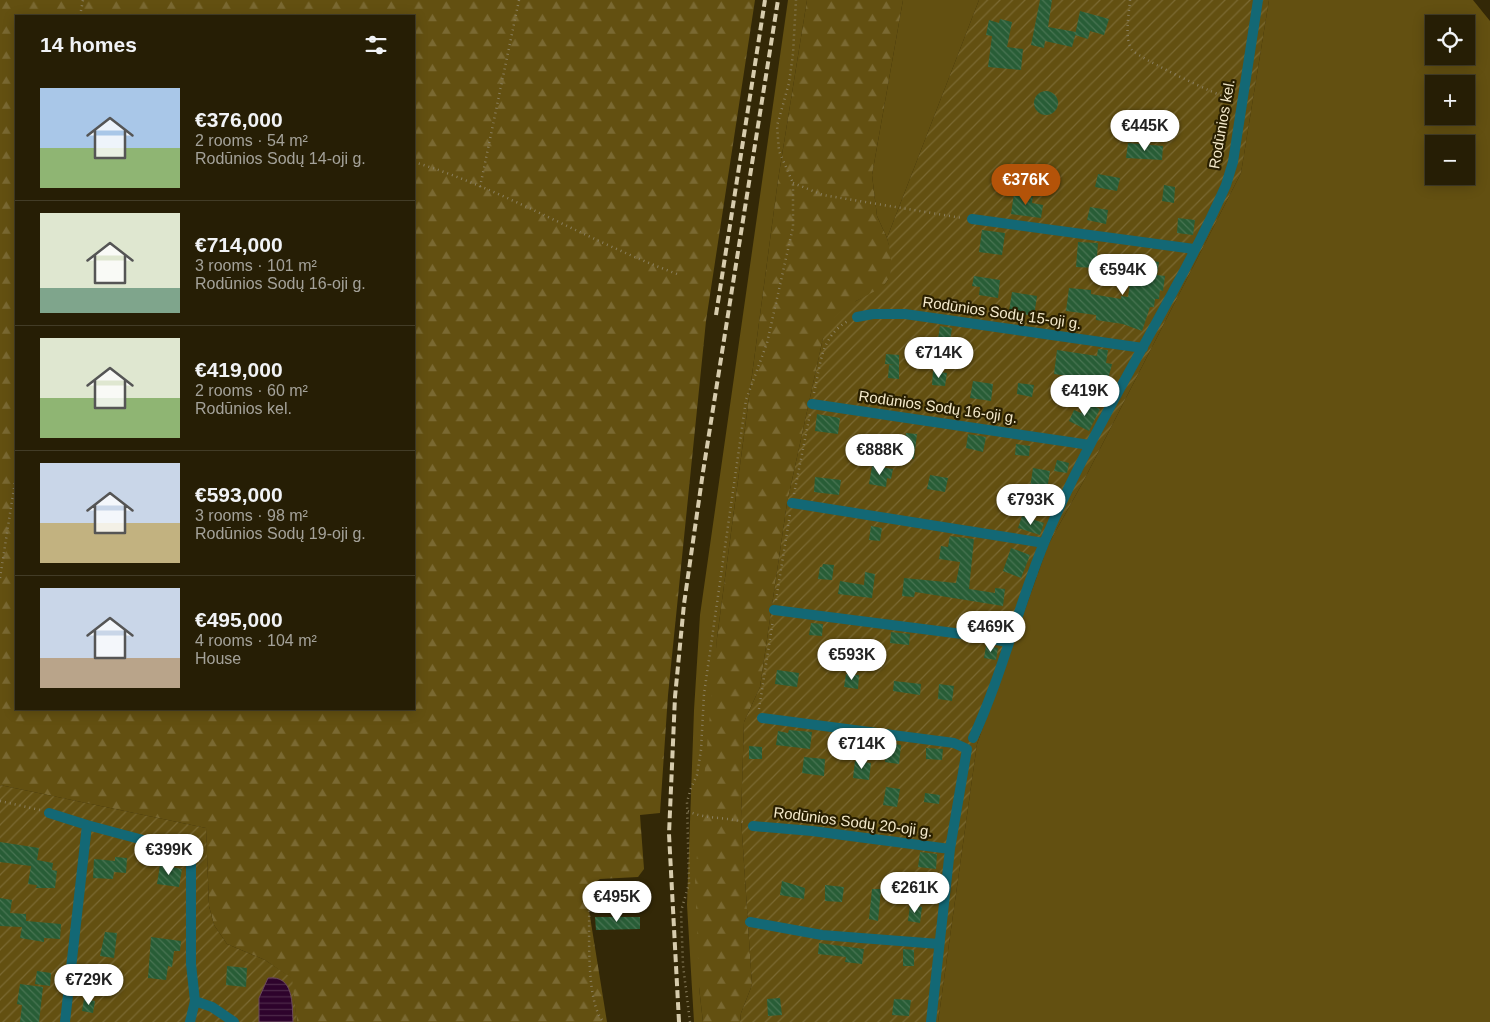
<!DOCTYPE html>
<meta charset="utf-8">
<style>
body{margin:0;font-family:Helvetica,sans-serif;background:#2e270f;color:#f1f3f6;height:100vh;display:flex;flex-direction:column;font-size:19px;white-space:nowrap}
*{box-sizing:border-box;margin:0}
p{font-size:16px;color:#a4a29a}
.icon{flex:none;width:28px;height:28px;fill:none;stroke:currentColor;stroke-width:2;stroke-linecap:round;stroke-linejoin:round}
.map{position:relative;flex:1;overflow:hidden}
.sheet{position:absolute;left:15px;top:15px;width:400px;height:695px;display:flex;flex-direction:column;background:#261e05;border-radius:0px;box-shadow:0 2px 12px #0003,0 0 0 1px #423c27}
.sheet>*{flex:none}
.fabs{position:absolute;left:1425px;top:15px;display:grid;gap:10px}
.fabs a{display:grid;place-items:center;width:50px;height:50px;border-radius:0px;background:#261e05;box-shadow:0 2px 12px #0003,0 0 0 1px #423c27;font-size:25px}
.price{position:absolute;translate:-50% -42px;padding:0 11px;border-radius:18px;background:#fff;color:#222;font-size:16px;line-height:32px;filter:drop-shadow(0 1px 2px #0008)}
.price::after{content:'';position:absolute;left:50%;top:30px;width:15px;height:11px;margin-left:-8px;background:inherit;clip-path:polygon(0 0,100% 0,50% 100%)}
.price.active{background:#b45309;color:#fff}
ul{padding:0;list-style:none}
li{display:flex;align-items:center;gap:15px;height:125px;padding:0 25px}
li+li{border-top:1px solid #423c27}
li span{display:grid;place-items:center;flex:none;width:140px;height:100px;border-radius:0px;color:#555}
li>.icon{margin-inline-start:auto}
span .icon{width:60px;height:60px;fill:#fffc;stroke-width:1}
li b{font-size:21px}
h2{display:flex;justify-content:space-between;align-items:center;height:60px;padding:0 25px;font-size:21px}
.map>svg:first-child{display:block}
.grass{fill:#635011;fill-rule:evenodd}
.forest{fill:url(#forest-firs);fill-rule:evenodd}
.garden{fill:url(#garden-furrows)}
.water{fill:url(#water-rules);stroke:#6a485c}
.building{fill:url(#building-back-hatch)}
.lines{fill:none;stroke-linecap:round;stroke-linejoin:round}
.path{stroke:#8a7f5f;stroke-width:2.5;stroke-dasharray:1 4;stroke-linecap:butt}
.minor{stroke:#136875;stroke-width:10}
.rail{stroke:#d7ccad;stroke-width:4;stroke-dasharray:8 4;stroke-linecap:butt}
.labels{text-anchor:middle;stroke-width:4.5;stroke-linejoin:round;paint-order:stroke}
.street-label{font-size:15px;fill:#f5eacb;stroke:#291f00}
</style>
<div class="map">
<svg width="1490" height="1022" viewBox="0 0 1490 1022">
<defs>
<pattern id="forest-firs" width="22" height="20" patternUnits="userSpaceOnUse" patternTransform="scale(1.25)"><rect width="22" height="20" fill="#635011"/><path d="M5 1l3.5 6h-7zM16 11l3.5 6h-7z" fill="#7a6932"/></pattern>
<pattern id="garden-furrows" width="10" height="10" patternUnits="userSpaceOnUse" patternTransform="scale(1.25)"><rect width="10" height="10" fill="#635011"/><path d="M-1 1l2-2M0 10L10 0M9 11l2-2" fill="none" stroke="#7a6932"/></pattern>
<pattern id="water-rules" width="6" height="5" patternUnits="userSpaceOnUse" patternTransform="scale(1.25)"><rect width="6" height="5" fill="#2e032c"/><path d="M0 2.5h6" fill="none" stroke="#4d2849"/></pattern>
<pattern id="building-back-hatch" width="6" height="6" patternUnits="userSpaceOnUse" patternTransform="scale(1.25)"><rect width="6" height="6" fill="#285d36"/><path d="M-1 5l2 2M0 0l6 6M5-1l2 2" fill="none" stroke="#487452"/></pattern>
</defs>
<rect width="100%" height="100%" fill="#332807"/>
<!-- grass -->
<path class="grass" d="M788 0H807L778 180 717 638 699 987 703 1022H694L687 905 694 710 700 615Z
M903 0H979L887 238 877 216 872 175Z
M1269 0H1473L1490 21V1022H938L977 744 1048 545 1083 482 1241 173ZM1434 24H1466V56H1434ZM1434 84H1466V116H1434ZM1434 144H1466V176H1434Z"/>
<!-- forest -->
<path class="forest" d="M0 0H755L706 321 668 695 660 813 640 815 644 869 638 877 600 879 591 885 587 898 607 1022H297L291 978 265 960 227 944 214 925 209 906 206 828 0 785ZM16 16H414V709H16Z
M807 0H903L872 175 877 216 887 238 893 260 890 277 881 289 856 301 823 338 787 503 760 687 744 722 741 818 752 985 741 1013 740 1022H703L699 987 695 877 717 638 778 180Z"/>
<!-- garden -->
<path class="garden" d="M979 0H1269L1241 173 1083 482 1048 545 977 744 938 1022H740L741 1013 752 985 741 818 744 722 760 687 787 503 823 338C827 331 831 320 837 315 870 283 903 300 887 238Z
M0 785 206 828 209 906 214 925 227 944 265 960 292 978 297 1022H0Z"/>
<!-- water -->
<path class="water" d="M268 978C294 975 292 1004 293 1022H259V998Z"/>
<!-- building -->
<path class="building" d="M1040 0H1052L1048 27 1076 32 1072 47 1045 41 1044 48 1031 45Z
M1080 11 1109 19 1104 35 1090 31 1088 39 1075 35Z
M1000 19 1012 22 1007 47 1023 49 1021 70 988 67 992 36 986 35 989 20 999 23Z
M1034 103a12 12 0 1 1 24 0a12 12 0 1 1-24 0Z
M1128 143 1163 146 1162 160 1126 158Z
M1098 174 1120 178 1117 191 1095 187Z
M1164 185 1175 187 1174 203 1162 201Z
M1014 193 1033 195 1032 203 1043 205 1041 218 1011 214Z
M1090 207 1108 210 1106 224 1087 220Z
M1178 218 1195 220 1193 235 1177 233Z
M982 230 1005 233 1002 255 979 252Z
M1078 242 1098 243 1096 268 1076 267Z
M1121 256 1159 262 1157 275 1165 276 1163 291 1160 290 1159 299H1155L1154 307H1150L1142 331 1123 324 1096 320V315L1066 311 1069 288 1091 290V294L1121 299V296L1128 297 1131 278 1117 276Z
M974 276 1000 280 998 298 979 295 980 287 972 286Z
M1012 292 1037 296 1034 316 1009 312Z
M940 326 952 328 950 341 938 339Z
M1098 349 1108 350 1106 363 1112 364 1106 387 1088 383 1089 379 1054 374 1057 350 1097 356Z
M886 354 899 355V379L888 378 889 365H895L885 364Z
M933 371 947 373 945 386 932 385Z
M973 381 993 384 991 401 970 398Z
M1018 383 1034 385 1032 397 1017 394Z
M1086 402 1100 409 1089 431 1069 421 1074 410 1081 413Z
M817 414 840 418 838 434 815 431Z
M906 433 917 434 914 459 903 457Z
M968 434 986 437 983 452 966 448Z
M863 439 883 442 880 458 861 455Z
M1016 444 1030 446 1029 456 1015 455Z
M1057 460 1069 463 1067 473 1054 471Z
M872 466 893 469 891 479 887 478 886 487 869 484Z
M1033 468 1050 471 1047 490 1030 488Z
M930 475 948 478 945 492 927 489Z
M815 477 841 480 839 495 814 492Z
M1010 487 1023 489 1022 499 1009 497Z
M1022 516 1044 523 1040 535 1018 528Z
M871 526 882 528 880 541 869 540Z
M950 536 974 539 969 589 995 593V588L1005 589 1003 606 922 593 915 592 914 597 902 596 904 578 956 583 960 562 939 559 941 546 948 547Z
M1011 548 1030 555 1021 578 1003 571Z
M823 564 834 565 832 580 818 579 820 567H822Z
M865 572 875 574 872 598 838 594 840 581 864 585Z
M811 623 823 624 822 636 809 635Z
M891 632 910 634 909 645 890 643Z
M986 646 998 648 996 660 984 658Z
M777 670 799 673 797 687 775 684Z
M846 674 859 675 858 689 844 687Z
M894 681 921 684 920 695 893 691Z
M939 684 954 686 952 701 938 699Z
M789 730 812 732 810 749 776 745 778 731 788 733Z
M847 737 858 738 856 756 845 754Z
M888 743 901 745 899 764 885 762Z
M749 746 762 747V759H749Z
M926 748 943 749 942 760 926 759Z
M804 757 825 759 824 776 802 773Z
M855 761 871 763 869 780 853 778Z
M886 787 900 789 897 807 883 805Z
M925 793 940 795 939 804 924 802Z
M0 842 39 848 37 860 53 863 52 870 57 871 55 888H36L37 885 28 884 31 866 0 862Z
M920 852 937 854 936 869 918 867Z
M115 857 127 858 126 873 114 872 113 879 93 878 94 859 115 861Z
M160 865 182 869 179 887 157 884Z
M782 881 805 888 804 899 780 895Z
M825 885 844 887 842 902 825 901Z
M872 889H881L878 921 869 919Z
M0 898 12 900 10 913 26 914V921L61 924 60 939 44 938V942L20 938 22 927 0 926Z
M910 905 922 907 920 923 908 921Z
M595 917H640V929L596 930Z
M105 932 117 933 114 958 100 956Z
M151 937 181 941 180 951H174L172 967 168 966 166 980 148 978Z
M819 943 864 949 862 964 845 962 846 957 818 954Z
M903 949 914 950V966H903Z
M227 966 247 968 246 987 226 985Z
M37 971 51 973 50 986 35 984Z
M20 984 43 987 39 1022H20L22 1005 17 1004Z
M780 998 782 1015 768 1016 767 999Z
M84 999 95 1001 93 1013 82 1011Z
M894 999 911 1000 909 1016 892 1015Z"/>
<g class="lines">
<!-- path -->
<path class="path" d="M1130 0C1129 14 1124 38 1132 50 1137 57 1220 97 1231 99
M80 16 83 0
M414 162C506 190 589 242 680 275
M793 183 823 195 962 218
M480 187 519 0
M814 393C821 364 820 337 848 321
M794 494 810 414
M0 578 16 475
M776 600 790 514
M759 709 773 620
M0 801 40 810
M688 811C706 820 726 816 745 823
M602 888 594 890 589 903C590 930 585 1004 604 1022
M690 1022 683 965 681 911 689 884 687 802 691 788 697 775 701 750 704 694 746 400 767 343 793 227V183L779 151 777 126 789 83 793 54 796 0"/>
<!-- minor -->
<path class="minor" d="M972 219 1194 249
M857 317 873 314H905L1143 348
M812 404 1090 445
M792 503 1044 543
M774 610 962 634 1008 642
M762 718 954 743 967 749 950 849 931 1022
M973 738C1002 675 1018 607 1044 543 1095 419 1172 307 1226 185L1233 162 1258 0
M49 813 87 825 65 1022
M87 825 188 852 191 858V964L195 1001 190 1022
M753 826 812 831 950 849
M750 922 822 935 939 944
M195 1001 212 1007 234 1022"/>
<!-- rail -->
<path class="rail" d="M716 315 765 0
M679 1022 669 834 675 697 684 604 703 472 778 0"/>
</g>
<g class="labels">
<!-- street labels -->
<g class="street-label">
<text transform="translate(1222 124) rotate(-80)" y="5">Rodūnios kel.</text>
<text transform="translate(1002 313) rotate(8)" y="5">Rodūnios Sodų 15-oji g.</text>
<text transform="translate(938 407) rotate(8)" y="5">Rodūnios Sodų 16-oji g.</text>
<text transform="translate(853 822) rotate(7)" y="5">Rodūnios Sodų 20-oji g.</text>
</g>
</g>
</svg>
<div class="fabs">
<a><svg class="icon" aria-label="locate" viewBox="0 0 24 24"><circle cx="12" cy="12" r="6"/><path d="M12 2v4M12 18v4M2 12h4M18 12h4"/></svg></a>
<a>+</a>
<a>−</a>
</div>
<b class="price" style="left:1145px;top:152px">€445K</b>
<b class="price active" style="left:1026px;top:206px">€376K</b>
<b class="price" style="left:1123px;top:296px">€594K</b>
<b class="price" style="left:939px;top:379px">€714K</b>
<b class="price" style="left:1085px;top:417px">€419K</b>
<b class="price" style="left:880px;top:476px">€888K</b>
<b class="price" style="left:1031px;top:526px">€793K</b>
<b class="price" style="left:991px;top:653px">€469K</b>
<b class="price" style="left:852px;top:681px">€593K</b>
<b class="price" style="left:862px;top:770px">€714K</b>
<b class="price" style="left:169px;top:876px">€399K</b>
<b class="price" style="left:915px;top:914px">€261K</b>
<b class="price" style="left:617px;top:923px">€495K</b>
<b class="price" style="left:89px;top:1006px">€729K</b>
<section class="sheet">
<h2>14 homes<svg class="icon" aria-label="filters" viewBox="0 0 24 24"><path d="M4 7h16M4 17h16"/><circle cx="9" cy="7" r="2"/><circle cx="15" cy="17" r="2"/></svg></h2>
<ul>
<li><span style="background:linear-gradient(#a9c7e8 60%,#8fb573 0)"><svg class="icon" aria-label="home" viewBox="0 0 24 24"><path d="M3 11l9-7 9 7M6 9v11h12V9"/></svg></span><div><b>€376,000</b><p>2 rooms · 54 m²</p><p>Rodūnios Sodų 14-oji g.</p></div></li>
<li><span style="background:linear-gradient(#dfe7d0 75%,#7fa58c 0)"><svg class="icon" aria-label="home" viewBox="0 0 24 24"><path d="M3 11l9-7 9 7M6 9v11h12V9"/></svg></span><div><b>€714,000</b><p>3 rooms · 101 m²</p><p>Rodūnios Sodų 16-oji g.</p></div></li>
<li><span style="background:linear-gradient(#dfe7d0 60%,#8fb573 0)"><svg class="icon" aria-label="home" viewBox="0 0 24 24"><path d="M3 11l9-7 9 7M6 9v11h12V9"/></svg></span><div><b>€419,000</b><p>2 rooms · 60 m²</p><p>Rodūnios kel.</p></div></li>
<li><span style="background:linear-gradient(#c9d6e8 60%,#c2b280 0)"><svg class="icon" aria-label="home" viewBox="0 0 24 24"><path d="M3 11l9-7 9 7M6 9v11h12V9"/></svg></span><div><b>€593,000</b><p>3 rooms · 98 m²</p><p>Rodūnios Sodų 19-oji g.</p></div></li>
<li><span style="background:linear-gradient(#c9d6e8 70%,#b9a48a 0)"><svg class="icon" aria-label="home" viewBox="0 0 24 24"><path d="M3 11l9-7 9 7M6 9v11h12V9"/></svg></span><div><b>€495,000</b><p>4 rooms · 104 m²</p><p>House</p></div></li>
</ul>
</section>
</div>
